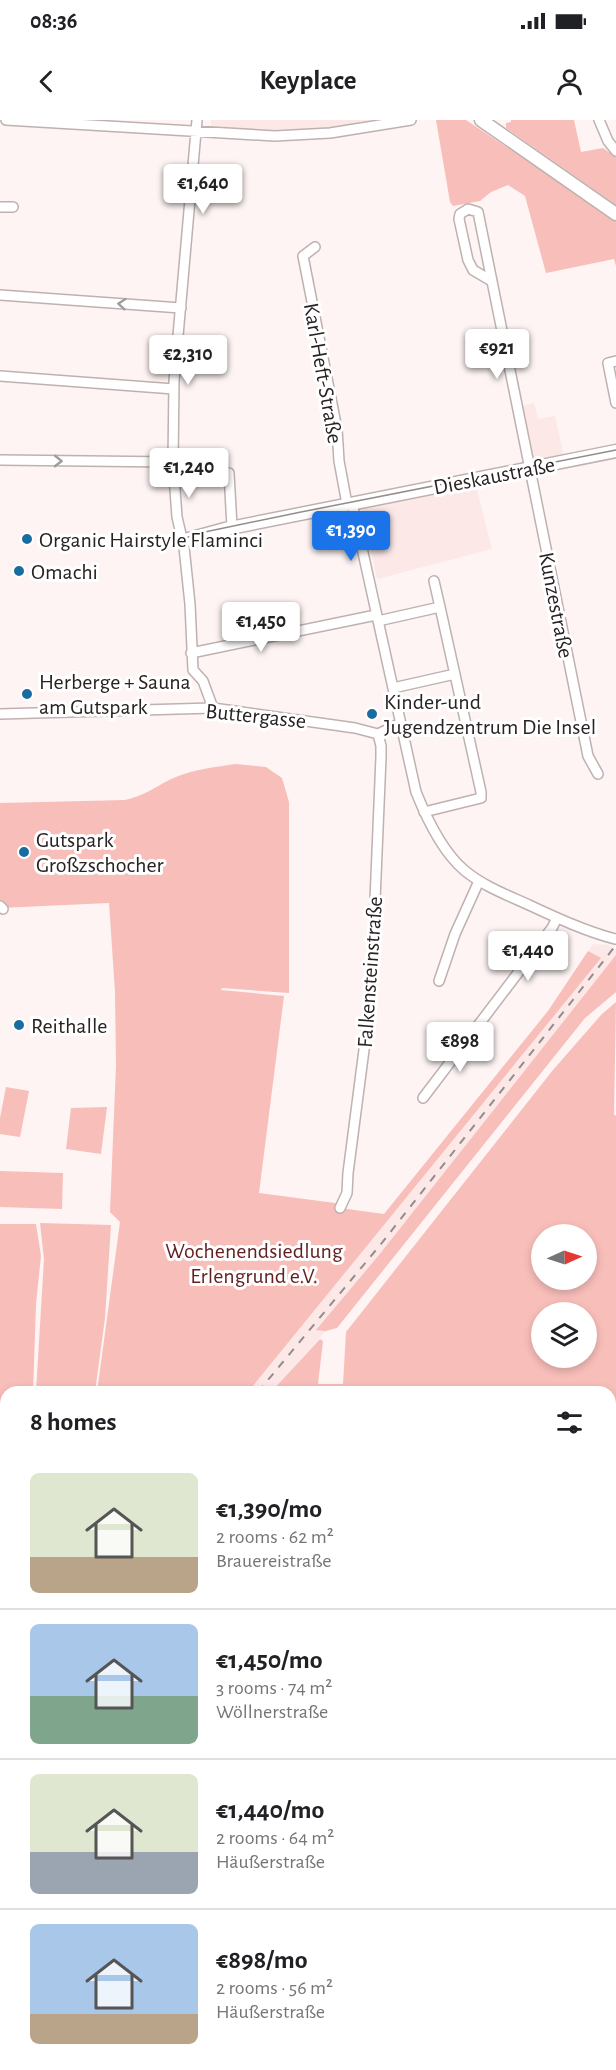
<!DOCTYPE html>
<meta charset="utf-8">
<style>
body{margin:0;font-family:"Alegreya Sans",sans-serif;background:#f6f6f6;color:#202124;height:100vh;display:flex;flex-direction:column;font-size:22px;white-space:nowrap}
*{box-sizing:border-box;margin:0}
p{font-size:20px;color:#757577}
.icon{flex:none;width:33px;height:33px;fill:none;stroke:currentColor;stroke-width:2;stroke-linecap:round;stroke-linejoin:round}
.map{position:relative;flex:1;overflow:hidden}
.details{position:absolute;left:0px;top:1266px;width:616px;height:684px;display:flex;flex-direction:column;background:#fff;border-radius:18px 18px 0 0;box-shadow:0 3px 9px #0003}
.details>*{flex:none}
.needle{width:39px;rotate:87deg}
.controls{position:absolute;left:531px;top:1104px;display:grid;gap:12px}
.controls a{display:grid;place-items:center;width:66px;height:66px;border-radius:50%;background:#fff;box-shadow:0 3px 9px #0003;font-size:30px}
.price{position:absolute;translate:-50% -51px;padding:0 14px;border-radius:6px;background:#fff;color:#222;font-size:20px;line-height:39px;filter:drop-shadow(0 2px 3px #0008)}
.price::after{content:'';position:absolute;left:50%;top:36px;width:18px;height:14px;margin-left:-9px;background:inherit;clip-path:polygon(0 0,100% 0,50% 100%)}
.price.selected{background:#1a73e8;color:#fff}
ul{padding:0;list-style:none}
li{display:flex;align-items:center;gap:18px;height:150px;padding:0 30px}
li+li{border-top:2px solid #e0e0e0}
li span{display:grid;place-items:center;flex:none;width:168px;height:120px;border-radius:9px;color:#555}
li>.icon{margin-inline-start:auto}
span .icon{width:72px;height:72px;fill:#fffc;stroke-width:1}
li b{font-size:26px}
h2{display:flex;justify-content:space-between;align-items:center;height:72px;padding:0 30px;font-size:26px}
.status{display:flex;justify-content:space-between;align-items:center;height:42px;padding:0 30px;background:#fff;direction:ltr}
.status svg{height:16px;fill:currentColor}
header{display:flex;justify-content:space-between;align-items:center;height:78px;padding:0 30px;background:#fff;font-size:27px;font-weight:700}
.map>svg:first-child{display:block}
.built{fill:#fce8e7}
.green{fill:#f8beba;fill-rule:evenodd}
.lines{fill:none;stroke-linecap:round;stroke-linejoin:round}
.stream{stroke:#607e95;stroke-width:2}
.canal{stroke:#78a5c6;stroke-width:8}
.street-casing{stroke:#bfb1b0;stroke-width:12}
.secondary-casing{stroke:#bfb1b0;stroke-width:15}
.street{stroke:#fff;stroke-width:9}
.secondary{stroke:#fff;stroke-width:12}
.tram{stroke:#948c8c;stroke-width:1.5}
.rail{stroke:#948c8c;stroke-width:2;stroke-dasharray:8 8;stroke-linecap:butt}
.oneway{stroke:#9e9c9c}
.poi-dot{fill:#1a6c9e;stroke:#fff;stroke-width:2}
.labels{text-anchor:middle;stroke-width:6;stroke-linejoin:round;paint-order:stroke}
.street-label{font-size:22px;fill:#282222;stroke:#fff}
.poi-label{font-size:22px;fill:#282222;stroke:#fff;text-anchor:start}
.park-label{font-size:22px;fill:#631f20;stroke:#fff}
</style>
<div class="status"><b>08:36</b><svg viewBox="0 0 49 12"><path d="M0 12V9h3v3zM5 12V6h3v6zM10 12V3h3v9zM15 12V0h3v12zM26 1h20v11H26zM47 4h2v5h-2z"/></svg></div>
<header><svg class="icon" aria-label="back" viewBox="0 0 24 24"><path d="M15 5l-7 7 7 7"/></svg>Keyplace<svg class="icon" aria-label="person" viewBox="0 0 24 24"><circle cx="12" cy="8" r="4"/><path d="M4 21q1-7 8-7t8 7"/></svg></header>
<div class="map">
<svg width="616" height="1950" viewBox="0 0 616 1950">
<rect width="100%" height="100%" fill="#fdf4f3"/>
<!-- built -->
<path class="built" d="M211 0H378L345 7 287 11 211 10Z
M534 283 538 299 555 296 564 337 528 344 516 287Z
M476 366 492 429 377 459 362 388Z
M593 824 608 825 616 830V872L585 898 337 1207 325 1212 271 1272H236L390 1088 548 891Z
M0 1440 6 1443V1590L0 1597Z
M610 1542 616 1548V1592L611 1590Z"/>
<!-- green -->
<path class="green" d="M436 0H466L616 100V146L614 139 546 153 525 76 508 65 491 72 480 81 453 86 450 82Z
M511 0H574L581 32 603 28 616 37V85L506 8V3L511 2Z
M236 644 266 647 282 658 289 682V873L222 868 221 870 284 876 259 1073 335 1083 340 1088 384 1094 548 891 588 831 601 838 248 1272H97L120 1102 110 1092 116 945 115 872 109 783 0 788V683L125 680C147 675 157 665 176 657 195 649 216 647 236 644Z
M616 835V872L585 898 337 1208 325 1211 316 1210 379 1135Z
M616 882 614 994 616 996V1496L610 1492V1272H271L320 1219 323 1221 318 1264H343L346 1212 553 950 601 895ZM542 1114H586V1160H542ZM542 1192H586V1238H542Z
M6 967 29 971 20 1017 0 1014V998Z
M107 987 101 1034 66 1029 71 988Z
M0 1051 63 1053 62 1089 0 1087Z
M40 1103 111 1105 105 1198 95 1272H36L44 1139Z
M0 1104H36L41 1136 36 1184 33 1272H6V1323L0 1322Z
M0 1385 6 1388V1431L0 1428Z
M6 1615V1708L0 1710V1630Z
M611 1668 616 1671V1732L611 1731Z
M6 1712V1944H610L611 1746H616V1950H0V1716Z"/>
<g class="lines">
<!-- stream -->
<path class="stream" d="M610 1662 616 1666
M394 1944 395 1950
M107 1950 109 1944"/>
<!-- canal -->
<path class="canal" d="M0 1687H6
M610 1687H616"/>
<defs>
<path id="street" d="M6 0 275 16 330 13 411 0
M197 0 174 261 173 342 177 397 184 427 190 484 193 550 203 561 213 588
M599 0 608 21 616 31
M0 87H13
M315 127 303 136 337 309 339 341 347 384
M490 160 473 150 468 140 459 99 460 94 468 89 478 92 588 636 598 654
M0 175 181 188
M616 241 608 243 616 283
M0 256 174 269
M0 340 173 342
M229 353 232 407
M352 383 416 672C426 697 443 732 464 750 483 766 507 775 529 785 557 798 585 811 615 819
M434 461 440 487
M378 501 440 487 481 672V678L424 692
M191 533 376 495
M393 568 455 554
M0 594 213 588 355 608 378 614 401 603
M0 786 3 789
M439 861 455 814 479 761
M423 978 552 808 557 798
M340 1088 347 1073 348 1053 371 876 381 637V626L378 614"/>
<path id="secondary" d="M481 0 616 94
M181 421 225 409 616 331"/>
</defs>
<!-- street casing -->
<use href="#street" class="street-casing"/>
<!-- secondary casing -->
<use href="#secondary" class="secondary-casing"/>
<!-- street -->
<use href="#street" class="street"/>
<!-- secondary -->
<use href="#secondary" class="secondary"/>
<!-- tram -->
<path class="tram" d="M177 421 200 413 301 392 616 330"/>
<!-- rail -->
<path class="rail" d="M258 1272 381 1124 616 825
M0 1580 6 1573"/>
</g>
<!-- one-way arrows -->
<defs><path id="oneway-chevron" d="M-2-3.5L2.5 0L-2 3.5" fill="none" stroke-width="1.6" stroke-linecap="round" stroke-linejoin="round" transform="scale(1.5)"/></defs>
<g class="oneway">
<use href="#oneway-chevron" transform="translate(122 184) rotate(-175)"/>
<use href="#oneway-chevron" transform="translate(58 341) rotate(1)"/>
</g>
<!-- markers -->
<g class="poi-dot">
<circle cx="27" cy="419" r="6"/>
<circle cx="19" cy="451" r="6"/>
<circle cx="27" cy="574" r="6"/>
<circle cx="372" cy="594" r="6"/>
<circle cx="24" cy="732" r="6"/>
<circle cx="19" cy="905" r="6"/>
</g>
<g class="labels">
<!-- street labels -->
<g class="street-label">
<text transform="translate(324 253) rotate(80)" y="8">Karl-Heft-Straße</text>
<text transform="translate(494 355) rotate(-11)" y="8">Dieskaustraße</text>
<text transform="translate(557 485) rotate(79)" y="8">Kunzestraße</text>
<text transform="translate(256 595) rotate(6)" y="8">Buttergasse</text>
<text transform="translate(369 852) rotate(-86)" y="8">Falkensteinstraße</text>
</g>
<!-- poi labels -->
<g class="poi-label">
<text x="39" y="427">Organic Hairstyle Flaminci</text>
<text x="31" y="459">Omachi</text>
<text x="39" y="569">Herberge + Sauna<tspan x="39" dy="25">am Gutspark</tspan></text>
<text x="384" y="589">Kinder-und<tspan x="384" dy="25">Jugendzentrum Die Insel</tspan></text>
<text x="36" y="727">Gutspark<tspan x="36" dy="25">Großzschocher</tspan></text>
<text x="31" y="913">Reithalle</text>
</g>
<!-- park labels -->
<g class="park-label">
<text x="254" y="1138">Wochenendsiedlung<tspan x="254" dy="25">Erlengrund e.V.</tspan></text>
</g>
</g>
</svg>
<div class="controls">
<a><svg class="needle" viewBox="-14 -14 28 28"><path d="M0-13l5 13h-10z" fill="#e53935"/><path d="M0 13l5-13h-10z" fill="#757577"/></svg></a>
<a><svg class="icon" aria-label="layers" viewBox="0 0 24 24"><path d="M12 4l9 5-9 5-9-5zM3 14l9 5 9-5"/></svg></a>
</div>
<b class="price" style="left:203px;top:95px">€1,640</b>
<b class="price" style="left:497px;top:260px">€921</b>
<b class="price" style="left:188px;top:266px">€2,310</b>
<b class="price" style="left:189px;top:379px">€1,240</b>
<b class="price selected" style="left:351px;top:442px">€1,390</b>
<b class="price" style="left:261px;top:533px">€1,450</b>
<b class="price" style="left:528px;top:862px">€1,440</b>
<b class="price" style="left:460px;top:953px">€898</b>
<section class="details">
<h2>8 homes<svg class="icon" aria-label="filters" viewBox="0 0 24 24"><path d="M4 7h16M4 17h16"/><circle cx="9" cy="7" r="2"/><circle cx="15" cy="17" r="2"/></svg></h2>
<ul>
<li><span style="background:linear-gradient(#dfe7d0 70%,#b9a48a 0)"><svg class="icon" aria-label="home" viewBox="0 0 24 24"><path d="M3 11l9-7 9 7M6 9v11h12V9"/></svg></span><div><b>€1,390/mo</b><p>2 rooms · 62 m²</p><p>Brauereistraße</p></div></li>
<li><span style="background:linear-gradient(#a9c7e8 60%,#7fa58c 0)"><svg class="icon" aria-label="home" viewBox="0 0 24 24"><path d="M3 11l9-7 9 7M6 9v11h12V9"/></svg></span><div><b>€1,450/mo</b><p>3 rooms · 74 m²</p><p>Wöllnerstraße</p></div></li>
<li><span style="background:linear-gradient(#dfe7d0 65%,#9aa5b1 0)"><svg class="icon" aria-label="home" viewBox="0 0 24 24"><path d="M3 11l9-7 9 7M6 9v11h12V9"/></svg></span><div><b>€1,440/mo</b><p>2 rooms · 64 m²</p><p>Häußerstraße</p></div></li>
<li><span style="background:linear-gradient(#a9c7e8 75%,#b9a48a 0)"><svg class="icon" aria-label="home" viewBox="0 0 24 24"><path d="M3 11l9-7 9 7M6 9v11h12V9"/></svg></span><div><b>€898/mo</b><p>2 rooms · 56 m²</p><p>Häußerstraße</p></div></li>
</ul>
</section>
</div>
